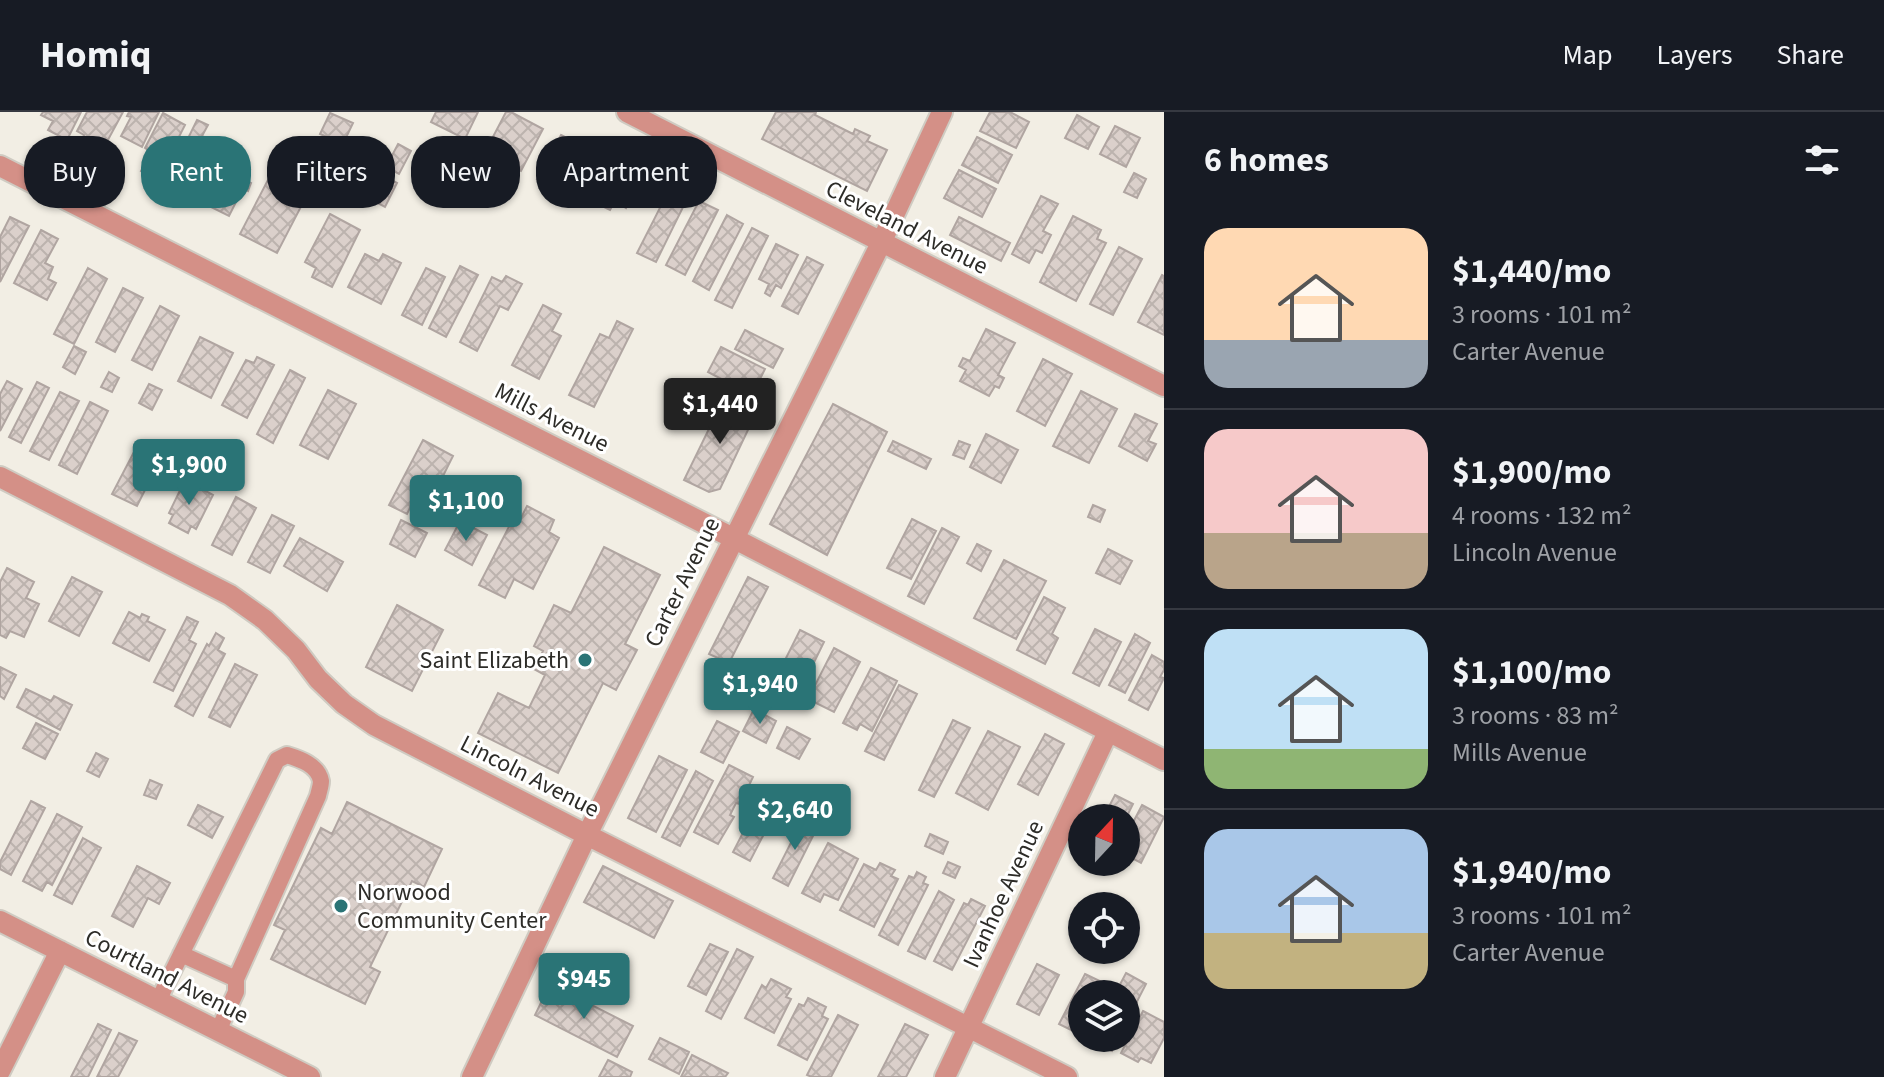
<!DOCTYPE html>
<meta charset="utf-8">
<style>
body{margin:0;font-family:"Source Sans 3",sans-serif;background:#20242c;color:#f1f3f6;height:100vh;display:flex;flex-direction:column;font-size:30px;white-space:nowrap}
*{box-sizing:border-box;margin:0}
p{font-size:26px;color:#9ea1a6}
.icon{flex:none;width:44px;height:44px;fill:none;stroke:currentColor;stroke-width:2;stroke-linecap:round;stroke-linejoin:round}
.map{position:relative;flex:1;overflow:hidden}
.details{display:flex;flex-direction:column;background:#171b24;width:720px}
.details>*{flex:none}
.hud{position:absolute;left:24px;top:24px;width:760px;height:72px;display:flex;gap:16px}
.needle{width:52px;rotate:22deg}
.controls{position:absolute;left:1068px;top:692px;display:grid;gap:16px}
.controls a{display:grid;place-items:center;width:72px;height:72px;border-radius:50%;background:#171b24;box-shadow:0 2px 6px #0004;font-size:40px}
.price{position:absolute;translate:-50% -68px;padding:0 18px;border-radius:8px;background:#2a7476;color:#fff;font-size:26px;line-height:52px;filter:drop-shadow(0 2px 4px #0008)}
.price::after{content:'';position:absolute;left:50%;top:48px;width:24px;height:18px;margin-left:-12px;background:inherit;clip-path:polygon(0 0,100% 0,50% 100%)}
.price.on{background:#222;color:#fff}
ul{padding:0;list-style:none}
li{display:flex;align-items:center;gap:24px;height:200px;padding:0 40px}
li+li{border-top:2px solid #363941}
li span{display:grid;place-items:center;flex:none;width:224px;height:160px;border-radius:24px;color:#555}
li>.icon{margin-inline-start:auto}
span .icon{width:96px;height:96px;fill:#fffc;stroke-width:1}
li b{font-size:34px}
h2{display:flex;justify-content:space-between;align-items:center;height:96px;padding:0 40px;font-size:34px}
.chip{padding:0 28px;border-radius:32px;background:#171b24;box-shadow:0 2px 6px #0004;font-size:28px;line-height:72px}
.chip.on{background:#2a7476;color:#fff}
header{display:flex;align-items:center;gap:48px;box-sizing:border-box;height:112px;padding:0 40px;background:#171b24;border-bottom:2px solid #363941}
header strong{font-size:38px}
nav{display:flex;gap:44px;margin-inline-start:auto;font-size:28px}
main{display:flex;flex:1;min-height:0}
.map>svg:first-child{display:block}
.building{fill:url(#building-cross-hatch);stroke:#b0a5a1;stroke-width:2}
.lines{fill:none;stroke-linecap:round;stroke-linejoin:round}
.lane-casing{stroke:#cfcbc2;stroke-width:20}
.street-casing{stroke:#cfcbc2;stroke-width:24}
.lane{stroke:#d49087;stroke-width:16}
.street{stroke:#d49087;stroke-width:20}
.poi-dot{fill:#2a7476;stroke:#fff;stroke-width:3}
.labels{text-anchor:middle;stroke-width:6;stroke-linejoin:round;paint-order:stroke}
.street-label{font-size:24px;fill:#2d2c28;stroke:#fff}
.poi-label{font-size:24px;fill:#2d2c28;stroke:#fff;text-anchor:end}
</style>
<header>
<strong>Homiq</strong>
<nav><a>Map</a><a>Layers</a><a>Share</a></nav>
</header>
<main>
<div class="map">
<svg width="1164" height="965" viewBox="0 0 1164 965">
<defs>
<pattern id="building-cross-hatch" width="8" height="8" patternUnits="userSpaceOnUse" patternTransform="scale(2)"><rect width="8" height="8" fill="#dbd0cb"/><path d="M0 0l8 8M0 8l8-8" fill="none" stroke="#bcb3ae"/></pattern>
</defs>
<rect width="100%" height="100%" fill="#f2eee4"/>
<!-- building -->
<path class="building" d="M43 0H81L67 28 48 18 53 9 41 3Z
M87 0H123L102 39 80 29 84 23 77 19Z
M129 0H159L142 35 121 24 131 5 127 4Z
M436 0H478L465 27 431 10Z
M506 0H511L543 17 521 59 485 40Z
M776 0H816L815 3 853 22 855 17 870 24 867 29 887 38 867 79 762 27Z
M990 0H1010L1029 10 1016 36 980 19Z
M163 1 185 13 157 68 141 59 151 40 145 36Z
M330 1 353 11 343 32 320 22Z
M1077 3 1099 15 1088 37 1065 26Z
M197 8 208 13 202 24 208 27 181 79 166 71Z
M1115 14 1140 26 1126 55 1100 42Z
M561 23 598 42 575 87 537 67Z
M977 25 1012 43 998 71 962 53Z
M398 32 411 39 399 62 386 55Z
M221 44 250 58 245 68 251 71 248 79 243 76 229 104 197 88Z
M617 46 645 60 626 96 615 89 610 98 600 93 605 85 599 83Z
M433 51 467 68 453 94 420 77Z
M959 58 996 77 982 105 944 86Z
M1134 61 1146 67 1137 86 1124 80Z
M382 63 397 71 385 95 370 87Z
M270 64 307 83 277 141 240 122Z
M670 76 688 85 656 150 637 141Z
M1041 84 1058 92 1043 119 1051 123 1042 141 1036 138 1029 151 1012 142Z
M699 89 718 98 685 163 666 153Z
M330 102 360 118 332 175 312 165 316 156 305 150Z
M727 103 743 112 709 178 693 169Z
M1073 104 1101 118 1097 127 1106 131 1076 189 1040 170Z
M10 105 29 114 0 170V125Z
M959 105 1010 131 1001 149 950 123Z
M752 116 768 124 732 196 715 188Z
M41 118 58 127 45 151 53 155 48 167 56 171 47 188 14 171Z
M776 132 798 143 781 176 776 173 770 184 765 181 769 172 759 167Z
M1119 135 1142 147 1113 203 1090 192Z
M365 142 379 149 383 142 401 151 381 192 348 175Z
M807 145 823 153 798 202 782 194Z
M460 154 478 163 446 225 429 216Z
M88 156 107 167 74 232 54 222Z
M426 156 445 165 422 213 402 203Z
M1162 163 1164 164V223L1138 210Z
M506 164 522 172 508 198 500 194 477 239 460 230 492 165 502 170Z
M123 176 143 186 115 240 96 230Z
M543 193 561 202 552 219 561 224 539 267 512 253Z
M160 194 179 204 152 258 132 248Z
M617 209 633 217 594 295 569 283 600 222 609 226Z
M986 217 1015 231 998 263 1004 266 999 276 995 274 989 284 960 269 966 258 959 254 963 246 970 249Z
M745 218 783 237 773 256 735 237Z
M200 225 233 241 211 286 178 269Z
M74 234 86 240 75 262 63 255Z
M721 235 765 257 752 283 708 260Z
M257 245 274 253 247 306 222 293 246 248 254 251Z
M1043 247 1072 262 1045 314 1017 299Z
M290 258 305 266 273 331 257 322Z
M109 260 119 266 112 280 101 275Z
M7 269 22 277 0 319V282Z
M37 270 49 276 21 331 9 325Z
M149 272 162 278 152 298 139 291Z
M328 278 356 292 328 347 300 333Z
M1081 279 1117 297 1089 351 1053 334Z
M60 280 79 289 49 348 30 339Z
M724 286 756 301 720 377 709 380 684 368Z
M90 290 108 299 77 362 59 353Z
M833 292 887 320 827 443 770 412Z
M1135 302 1157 312 1148 329 1156 332 1147 349 1119 334Z
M986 322 1018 338 1001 371 970 355Z
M423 328 453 344 429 392 415 385 407 402 389 393Z
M893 329 931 347 926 357 888 339Z
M959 329 970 333 964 347 953 343Z
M174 332 190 340 178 362 163 354Z
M136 336 160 348 137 394 112 382Z
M185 368 213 383 196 417 191 414 188 421 169 411 173 403 169 401Z
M236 385 256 396 232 443 212 433Z
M1093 393 1105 398 1100 410 1088 405Z
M527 394 554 408 549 420 559 426 533 477 514 467 505 486 479 473 515 403 521 406Z
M272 403 294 414 270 461 248 450Z
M912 407 936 419 911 467 887 456Z
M401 408 427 421 415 445 390 432Z
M460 409 487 423 472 453 445 438Z
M942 416 959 425 924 492 908 484Z
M300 426 343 450 327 479 284 454Z
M977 432 991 439 981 459 967 451Z
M604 435 660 463 625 532 637 538 616 578 603 571 558 661 478 621 498 581 529 596 545 563 534 557 543 539 534 534 554 493 571 501Z
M1108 437 1132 449 1120 472 1096 461Z
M1004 448 1046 469 1016 527 974 506Z
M7 456 34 470 26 486 39 492 24 525 10 519 6 526 0 523V470Z
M72 465 102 480 79 524 49 509Z
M748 465 768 475 729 551 709 542Z
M1044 485 1065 496 1052 522 1058 526 1045 552 1017 538Z
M397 493 443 518 412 579 366 555Z
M129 500 140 506 142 502 149 505 147 509 165 518 149 549 113 531Z
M187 505 198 510 189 528 196 532 173 579 154 570Z
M1095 517 1121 530 1099 574 1073 561Z
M800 518 824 530 799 581 775 568Z
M216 521 224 526 218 538 225 542 193 604 175 594 207 532 209 534Z
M1135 522 1150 531 1125 581 1109 573Z
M834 536 860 550 834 600 808 587Z
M1152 543 1164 550V558L1160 565 1164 566 1148 598 1129 588Z
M235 552 257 563 230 615 209 605Z
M0 555 16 563 4 587 0 584Z
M871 556 897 569 872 619 860 612 857 618 843 611Z
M899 573 917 582 884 648 865 639Z
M26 577 51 589 54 584 72 593 60 618 17 595Z
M754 597 776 609 766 631 743 619Z
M953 608 970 616 934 685 919 678Z
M717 609 739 620 723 651 701 640Z
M36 611 58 622 45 647 23 636Z
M787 615 810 627 799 647 777 636Z
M988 619 1020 635 988 698 956 681Z
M1045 622 1064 632 1038 683 1018 672Z
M96 641 108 647 99 665 87 659Z
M659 644 687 658 656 720 628 706Z
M729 653 753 665 740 692 736 691 730 703 734 705 718 732 694 720Z
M696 659 713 669 680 734 662 725Z
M150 668 162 673 156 687 144 683Z
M765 678 782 687 750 749 733 740Z
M1115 683 1133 692 1126 706H1103Z
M31 689 45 696 11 763 0 757V750Z
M347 690 442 737 424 775 412 769 370 855 380 860 365 892 271 847 285 818 274 813 321 716 332 722Z
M198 693 223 705 212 726 188 713Z
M1142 693 1164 705 1141 751 1126 743V724Z
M57 702 82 715 52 773 47 770 42 779 23 769Z
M803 707 818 714 788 774 773 766Z
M930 722 948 730 943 742 925 734Z
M83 726 101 736 72 792 54 783Z
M828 731 858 747 838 788 824 782 820 790 802 781Z
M948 750 960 755 955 766 943 761Z
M880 751 895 758 891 764 898 767 874 815 840 798 864 752 876 758Z
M137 754 170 771 159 792 148 786 133 815 112 804Z
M603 754 673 789 654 826 584 790Z
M917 760 926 765 923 771 928 773 898 833 879 823 909 764 914 766Z
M939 779 954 788 925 847 908 839Z
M971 787 985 794 952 858 934 849 964 791 968 793Z
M710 832 728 840 706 883 688 874Z
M737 837 753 845 721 907 706 899Z
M1037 852 1059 863 1039 903 1017 892Z
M1126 861 1146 872 1126 911V882H1115Z
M1085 862 1108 873 1104 882H1082V915L1079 922 1059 912Z
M771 867 791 877 786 885 791 887 774 921 745 906 762 873 766 876Z
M550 872 633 914 617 945 535 903Z
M808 886 826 895 822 904 828 907 807 948 778 933 799 892 804 894Z
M1143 899 1164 910V926L1151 951 1141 946 1138 950 1121 941Z
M838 903 858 913 831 965H812L807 963Z
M98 912 111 918 88 965H71Z
M905 912 928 923 906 965H878Z
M119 921 137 929 118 965H97Z
M660 926 689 940 679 962 649 947Z
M1097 926H1118L1112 939 1095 931Z
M692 943 728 961 725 965H681Z
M608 948 632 960 630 965H599Z"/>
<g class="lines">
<defs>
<path id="lane" d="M181 842 236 867
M158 889 277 648 287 643C300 647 318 653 321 669 321 674 319 679 318 684L236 867V880L218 919"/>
<path id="street" d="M627 0 1164 274
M0 54 733 426 1164 648
M0 365 230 483 265 508 296 538 318 567 344 592 374 613 587 723 1067 965
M0 809 310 965
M0 959 60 839
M472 965 587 723 881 131 942 0
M945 965 1108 620"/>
</defs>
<!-- lane casing -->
<use href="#lane" class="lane-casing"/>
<!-- street casing -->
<use href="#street" class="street-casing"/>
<!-- lane -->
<use href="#lane" class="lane"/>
<!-- street -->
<use href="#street" class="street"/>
</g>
<!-- markers -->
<g class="poi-dot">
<circle cx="585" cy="548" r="8"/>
<circle cx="341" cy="794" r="8"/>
</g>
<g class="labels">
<!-- street labels -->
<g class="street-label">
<text transform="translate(907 115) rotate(27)" y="8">Cleveland Avenue</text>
<text transform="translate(552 305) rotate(27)" y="8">Mills Avenue</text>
<text transform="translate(682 470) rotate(-64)" y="8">Carter Avenue</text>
<text transform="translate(530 664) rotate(27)" y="8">Lincoln Avenue</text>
<text transform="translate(1003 782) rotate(-65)" y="8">Ivanhoe Avenue</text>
<text transform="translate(167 864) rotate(27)" y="8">Courtland Avenue</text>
</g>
<!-- poi labels -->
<g class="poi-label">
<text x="569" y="556">Saint Elizabeth</text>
<text x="357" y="788" text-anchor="start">Norwood<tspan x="357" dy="28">Community Center</tspan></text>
</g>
</g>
</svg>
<div class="controls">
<a><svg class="needle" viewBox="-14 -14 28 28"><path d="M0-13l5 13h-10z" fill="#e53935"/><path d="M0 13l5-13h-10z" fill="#9ea1a6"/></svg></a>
<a><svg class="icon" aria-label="locate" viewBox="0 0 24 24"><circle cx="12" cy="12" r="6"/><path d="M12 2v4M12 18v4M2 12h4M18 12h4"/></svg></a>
<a><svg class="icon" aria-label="layers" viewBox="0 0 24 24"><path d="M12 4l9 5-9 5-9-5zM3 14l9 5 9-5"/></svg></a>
</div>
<b class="price on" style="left:720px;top:334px">$1,440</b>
<b class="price" style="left:189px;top:395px">$1,900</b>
<b class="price" style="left:466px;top:431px">$1,100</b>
<b class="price" style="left:760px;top:614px">$1,940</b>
<b class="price" style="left:795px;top:740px">$2,640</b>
<b class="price" style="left:584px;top:909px">$945</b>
<div class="hud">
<a class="chip">Buy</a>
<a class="chip on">Rent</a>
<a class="chip">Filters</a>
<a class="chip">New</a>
<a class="chip">Apartment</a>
</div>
</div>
<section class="details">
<h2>6 homes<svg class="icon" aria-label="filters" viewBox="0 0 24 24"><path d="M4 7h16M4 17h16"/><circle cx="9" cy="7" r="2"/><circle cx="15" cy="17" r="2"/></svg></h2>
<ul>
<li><span style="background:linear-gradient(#ffd9b3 70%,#9aa5b1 0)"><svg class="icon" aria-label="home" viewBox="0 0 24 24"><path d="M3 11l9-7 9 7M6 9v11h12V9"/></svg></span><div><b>$1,440/mo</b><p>3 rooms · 101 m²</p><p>Carter Avenue</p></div></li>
<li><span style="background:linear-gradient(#f6c9c9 65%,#b9a48a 0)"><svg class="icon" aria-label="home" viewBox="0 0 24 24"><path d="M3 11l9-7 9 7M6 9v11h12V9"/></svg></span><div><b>$1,900/mo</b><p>4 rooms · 132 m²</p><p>Lincoln Avenue</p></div></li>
<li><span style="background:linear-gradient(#bfe0f5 75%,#8fb573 0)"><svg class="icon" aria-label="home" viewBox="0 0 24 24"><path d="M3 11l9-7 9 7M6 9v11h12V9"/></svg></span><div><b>$1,100/mo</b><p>3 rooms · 83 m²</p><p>Mills Avenue</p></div></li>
<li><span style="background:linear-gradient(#a9c7e8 65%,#c2b280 0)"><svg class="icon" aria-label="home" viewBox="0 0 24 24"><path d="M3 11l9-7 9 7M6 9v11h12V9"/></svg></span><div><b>$1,940/mo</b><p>3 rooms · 101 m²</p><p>Carter Avenue</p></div></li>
</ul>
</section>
</main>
